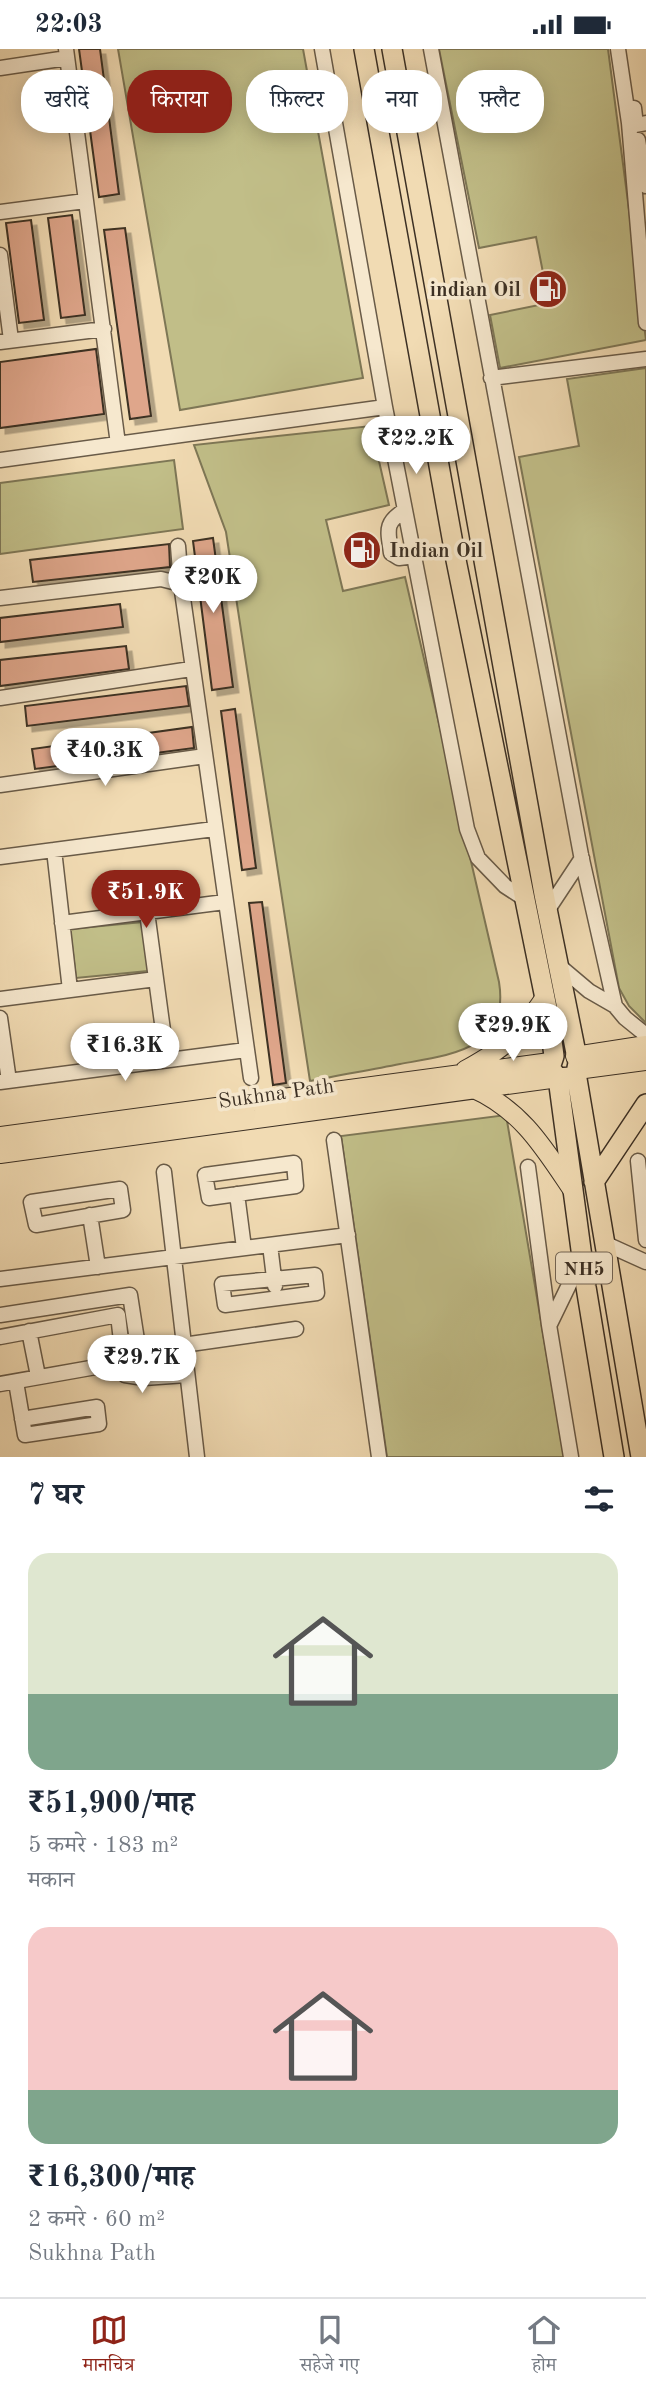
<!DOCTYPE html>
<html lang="hi">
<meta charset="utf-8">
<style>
body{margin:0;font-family:"Old Standard TT","Noto Serif Devanagari",serif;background:#f2f2f3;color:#1f2937;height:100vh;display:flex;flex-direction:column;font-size:26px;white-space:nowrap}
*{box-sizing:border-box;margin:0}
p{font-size:23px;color:#747a83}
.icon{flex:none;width:38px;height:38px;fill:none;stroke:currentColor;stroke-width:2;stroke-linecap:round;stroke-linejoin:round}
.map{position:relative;height:1408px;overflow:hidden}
.side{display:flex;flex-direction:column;background:#fff;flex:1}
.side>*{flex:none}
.hud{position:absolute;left:21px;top:21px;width:606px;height:63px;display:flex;gap:14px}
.price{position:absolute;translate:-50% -60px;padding:0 16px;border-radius:24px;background:#fff;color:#222;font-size:23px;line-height:46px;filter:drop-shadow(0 2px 4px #0008)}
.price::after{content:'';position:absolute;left:50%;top:42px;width:21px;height:16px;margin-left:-10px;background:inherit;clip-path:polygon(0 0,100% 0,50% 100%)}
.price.current{background:#8f2418;color:#fff}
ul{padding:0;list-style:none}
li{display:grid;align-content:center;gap:14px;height:371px;padding:0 28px}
li span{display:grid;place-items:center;height:217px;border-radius:21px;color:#555}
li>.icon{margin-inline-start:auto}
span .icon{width:126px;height:126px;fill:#fffc;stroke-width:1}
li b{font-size:30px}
h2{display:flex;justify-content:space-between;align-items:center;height:84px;padding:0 28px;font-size:30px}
.tag{padding:0 24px;border-radius:28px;background:#fff;box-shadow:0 4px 18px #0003;font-size:24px;line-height:63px}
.tag.current{background:#8f2418;color:#fff}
.status{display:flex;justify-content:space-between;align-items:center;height:49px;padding:0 35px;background:#fff;direction:ltr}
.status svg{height:19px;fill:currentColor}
.tabs{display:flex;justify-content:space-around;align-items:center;height:98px;border-top:2px solid #e0e1e3;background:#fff;font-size:19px;color:#747a83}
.tabs a{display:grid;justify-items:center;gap:4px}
.tabs .current{color:#8f2418}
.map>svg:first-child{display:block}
.green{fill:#c1be88;stroke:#7e7756;stroke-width:2}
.building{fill:#dfa68b;stroke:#3c3024;stroke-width:2;filter:url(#shadow)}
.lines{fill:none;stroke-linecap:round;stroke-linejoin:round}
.minor-casing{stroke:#695b48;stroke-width:17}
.major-casing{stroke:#3c3024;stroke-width:20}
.highway-casing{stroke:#3c3024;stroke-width:22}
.minor{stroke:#f6e8ce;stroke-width:14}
.major{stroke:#f1dbb3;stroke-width:18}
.highway{stroke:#f1dbb3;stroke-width:19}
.labels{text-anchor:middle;stroke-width:7;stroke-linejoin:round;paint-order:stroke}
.shield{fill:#f6e8ce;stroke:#746757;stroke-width:2}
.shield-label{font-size:19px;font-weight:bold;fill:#3c3024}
.poi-label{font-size:21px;font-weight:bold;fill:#3c3024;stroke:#f6e8ce;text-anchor:end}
.street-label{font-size:21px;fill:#3c3024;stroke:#f6e8ce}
</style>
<div class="status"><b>22:03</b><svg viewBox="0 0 49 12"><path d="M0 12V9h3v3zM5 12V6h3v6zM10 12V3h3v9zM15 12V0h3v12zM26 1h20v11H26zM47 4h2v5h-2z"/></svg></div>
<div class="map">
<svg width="646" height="1408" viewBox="0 0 646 1408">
<defs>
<filter id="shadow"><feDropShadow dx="5.5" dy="5.5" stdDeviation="0" flood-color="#0004"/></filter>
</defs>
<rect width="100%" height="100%" fill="#f1dbb3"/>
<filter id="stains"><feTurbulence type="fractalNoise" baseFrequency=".00286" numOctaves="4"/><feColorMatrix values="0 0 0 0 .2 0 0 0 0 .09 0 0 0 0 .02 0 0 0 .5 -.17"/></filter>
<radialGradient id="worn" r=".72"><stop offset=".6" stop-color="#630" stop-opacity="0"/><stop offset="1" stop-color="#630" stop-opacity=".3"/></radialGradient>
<!-- green -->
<path class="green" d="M118 0H303L363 329 180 361Z
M439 0H608L646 291 500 319 490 266 549 254 536 188 479 199Z
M646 319V974L629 957 619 939 519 408 579 397 567 330Z
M371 377 389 456 326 471 343 542 405 528 499 933C510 1001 450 1006 400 1015 370 1021 340 1026 310 1032L226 483 194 396Z
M174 411 183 480 0 505V434Z
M143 873 148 922 76 929 70 880Z
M506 1066 564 1408H387L341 1087Z"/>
<!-- building -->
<path class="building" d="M79 0H100L119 145 99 148Z
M72 166 85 266 61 269 48 169Z
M31 171 44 271 19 274 6 174Z
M125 179 151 367 130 370 104 181Z
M96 300 104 365 0 379V313Z
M213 489 233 638 212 641 193 492Z
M169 495 170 518 33 533 30 511Z
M120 555 123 578 0 593V569Z
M126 597 129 620 0 637V611Z
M186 637 189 657 27 677 25 657Z
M235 660 256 819 242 821 221 662Z
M192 678 194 699 35 720 32 700Z
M262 853 286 1034 273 1036 249 854Z"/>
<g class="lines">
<defs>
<path id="minor" d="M66 0 118 395
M322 0 385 358 467 780 478 809 505 837 525 850
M431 0 581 806 615 957 625 969 646 986
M618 0 629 74 646 274
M0 19 67 9
M634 59 636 76 646 74
M638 91 646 137
M0 163 85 152
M0 206 11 291
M0 293 104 280
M491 329 646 310
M0 411 385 358
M405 461C384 474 388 481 391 504L399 509 415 507
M178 497 181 535
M0 549 161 530 181 535 251 1029
M0 649 191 620
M0 736 205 707
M54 801 70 941
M0 808 214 780
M547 862 582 809
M147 863 167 1011
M62 874 225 853
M557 915 589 942 615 957
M0 950 156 930
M0 969 9 1032
M0 1033 246 1001
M334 1091 379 1408
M638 1112 646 1191
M294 1114 296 1137 209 1149 205 1126Z
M528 1118 549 1276 571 1408
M164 1123 197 1408
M120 1140 123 1161 36 1176 31 1153Z
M237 1145 244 1199
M90 1166 98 1218
M604 1194 646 1213
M270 1196 275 1237
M315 1226 317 1244 225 1256 222 1235Z
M0 1230 348 1186
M0 1266 130 1246 137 1291 120 1293
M550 1275 582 1209
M29 1282 38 1327
M0 1288 118 1266 121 1292 113 1315
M183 1296 296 1280
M113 1315 125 1326 144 1329 186 1326
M16 1333C19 1350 22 1368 25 1386L99 1375 97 1358 22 1370
M0 1335 113 1315"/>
<path id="major" d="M575 1007 646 996
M465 1021C505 999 519 987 545 948
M577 1021 646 1012
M472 1039C522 1061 544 1099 573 1142
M0 1087 550 1013
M0 1105 558 1029"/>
<path id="highway" d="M364 0 456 511 549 969 554 1007 550 1019 558 1029 586 1238 614 1408
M392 0 544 845 578 1014 576 1024 571 1028 558 1029
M576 1024 641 1408
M594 1133 646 1055"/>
</defs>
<!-- minor casing -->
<use href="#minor" class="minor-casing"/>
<!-- major casing -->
<use href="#major" class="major-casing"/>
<!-- highway casing -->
<use href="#highway" class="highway-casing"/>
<!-- minor -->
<use href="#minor" class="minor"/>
<!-- major -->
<use href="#major" class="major"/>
<!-- highway -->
<use href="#highway" class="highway"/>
</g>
<!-- icons -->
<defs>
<symbol id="fuel-disc" viewBox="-11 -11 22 22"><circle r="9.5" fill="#8f2418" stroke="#f6e8ce"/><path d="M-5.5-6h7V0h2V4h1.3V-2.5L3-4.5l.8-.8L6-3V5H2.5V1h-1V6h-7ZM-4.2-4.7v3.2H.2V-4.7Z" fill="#fff"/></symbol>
</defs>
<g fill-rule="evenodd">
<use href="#fuel-disc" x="526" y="218" width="44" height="44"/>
<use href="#fuel-disc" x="340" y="479" width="44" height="44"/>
</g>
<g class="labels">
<!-- shield labels -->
<rect class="shield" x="556" y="1203.5" width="56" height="31" rx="5"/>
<g class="shield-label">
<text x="584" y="1226">NH5</text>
</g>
<!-- poi labels -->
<g class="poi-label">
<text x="521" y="247">indian Oil</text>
<text x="389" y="508" text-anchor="start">Indian Oil</text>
</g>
<!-- street labels -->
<g class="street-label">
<text transform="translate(276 1044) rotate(-8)" y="7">Sukhna Path</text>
</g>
</g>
<rect width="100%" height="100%" filter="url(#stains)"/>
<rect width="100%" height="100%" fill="url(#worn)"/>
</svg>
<b class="price" style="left:416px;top:427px">₹22.2K</b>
<b class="price" style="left:213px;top:566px">₹20K</b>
<b class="price" style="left:105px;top:739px">₹40.3K</b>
<b class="price current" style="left:146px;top:881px">₹51.9K</b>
<b class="price" style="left:513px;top:1014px">₹29.9K</b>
<b class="price" style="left:125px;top:1034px">₹16.3K</b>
<b class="price" style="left:142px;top:1346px">₹29.7K</b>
<div class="hud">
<a class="tag">खरीदें</a>
<a class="tag current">किराया</a>
<a class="tag">फ़िल्टर</a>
<a class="tag">नया</a>
<a class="tag">फ़्लैट</a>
</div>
</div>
<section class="side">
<h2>7 घर<svg class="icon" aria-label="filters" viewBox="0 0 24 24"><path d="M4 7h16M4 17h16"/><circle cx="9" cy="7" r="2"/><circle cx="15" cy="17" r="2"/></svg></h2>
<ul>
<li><span style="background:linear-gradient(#dfe7d0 65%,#7fa58c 0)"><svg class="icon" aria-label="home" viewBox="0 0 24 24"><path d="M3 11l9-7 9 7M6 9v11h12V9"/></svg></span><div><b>₹51,900/माह</b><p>5 कमरे · 183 m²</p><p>मकान</p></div></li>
<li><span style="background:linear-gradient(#f6c9c9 75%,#7fa58c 0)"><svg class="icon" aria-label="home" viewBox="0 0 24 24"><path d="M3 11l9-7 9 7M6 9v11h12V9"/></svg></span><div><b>₹16,300/माह</b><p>2 कमरे · 60 m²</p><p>Sukhna Path</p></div></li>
</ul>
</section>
<nav class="tabs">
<a class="current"><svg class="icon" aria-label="map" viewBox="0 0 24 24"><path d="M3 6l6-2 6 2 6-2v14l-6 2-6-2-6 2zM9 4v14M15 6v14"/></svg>मानचित्र</a>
<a><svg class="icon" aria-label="saved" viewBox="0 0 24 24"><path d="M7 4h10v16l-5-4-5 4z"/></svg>सहेजे गए</a>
<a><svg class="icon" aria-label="home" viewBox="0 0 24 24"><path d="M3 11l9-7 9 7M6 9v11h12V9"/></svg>होम</a>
</nav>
